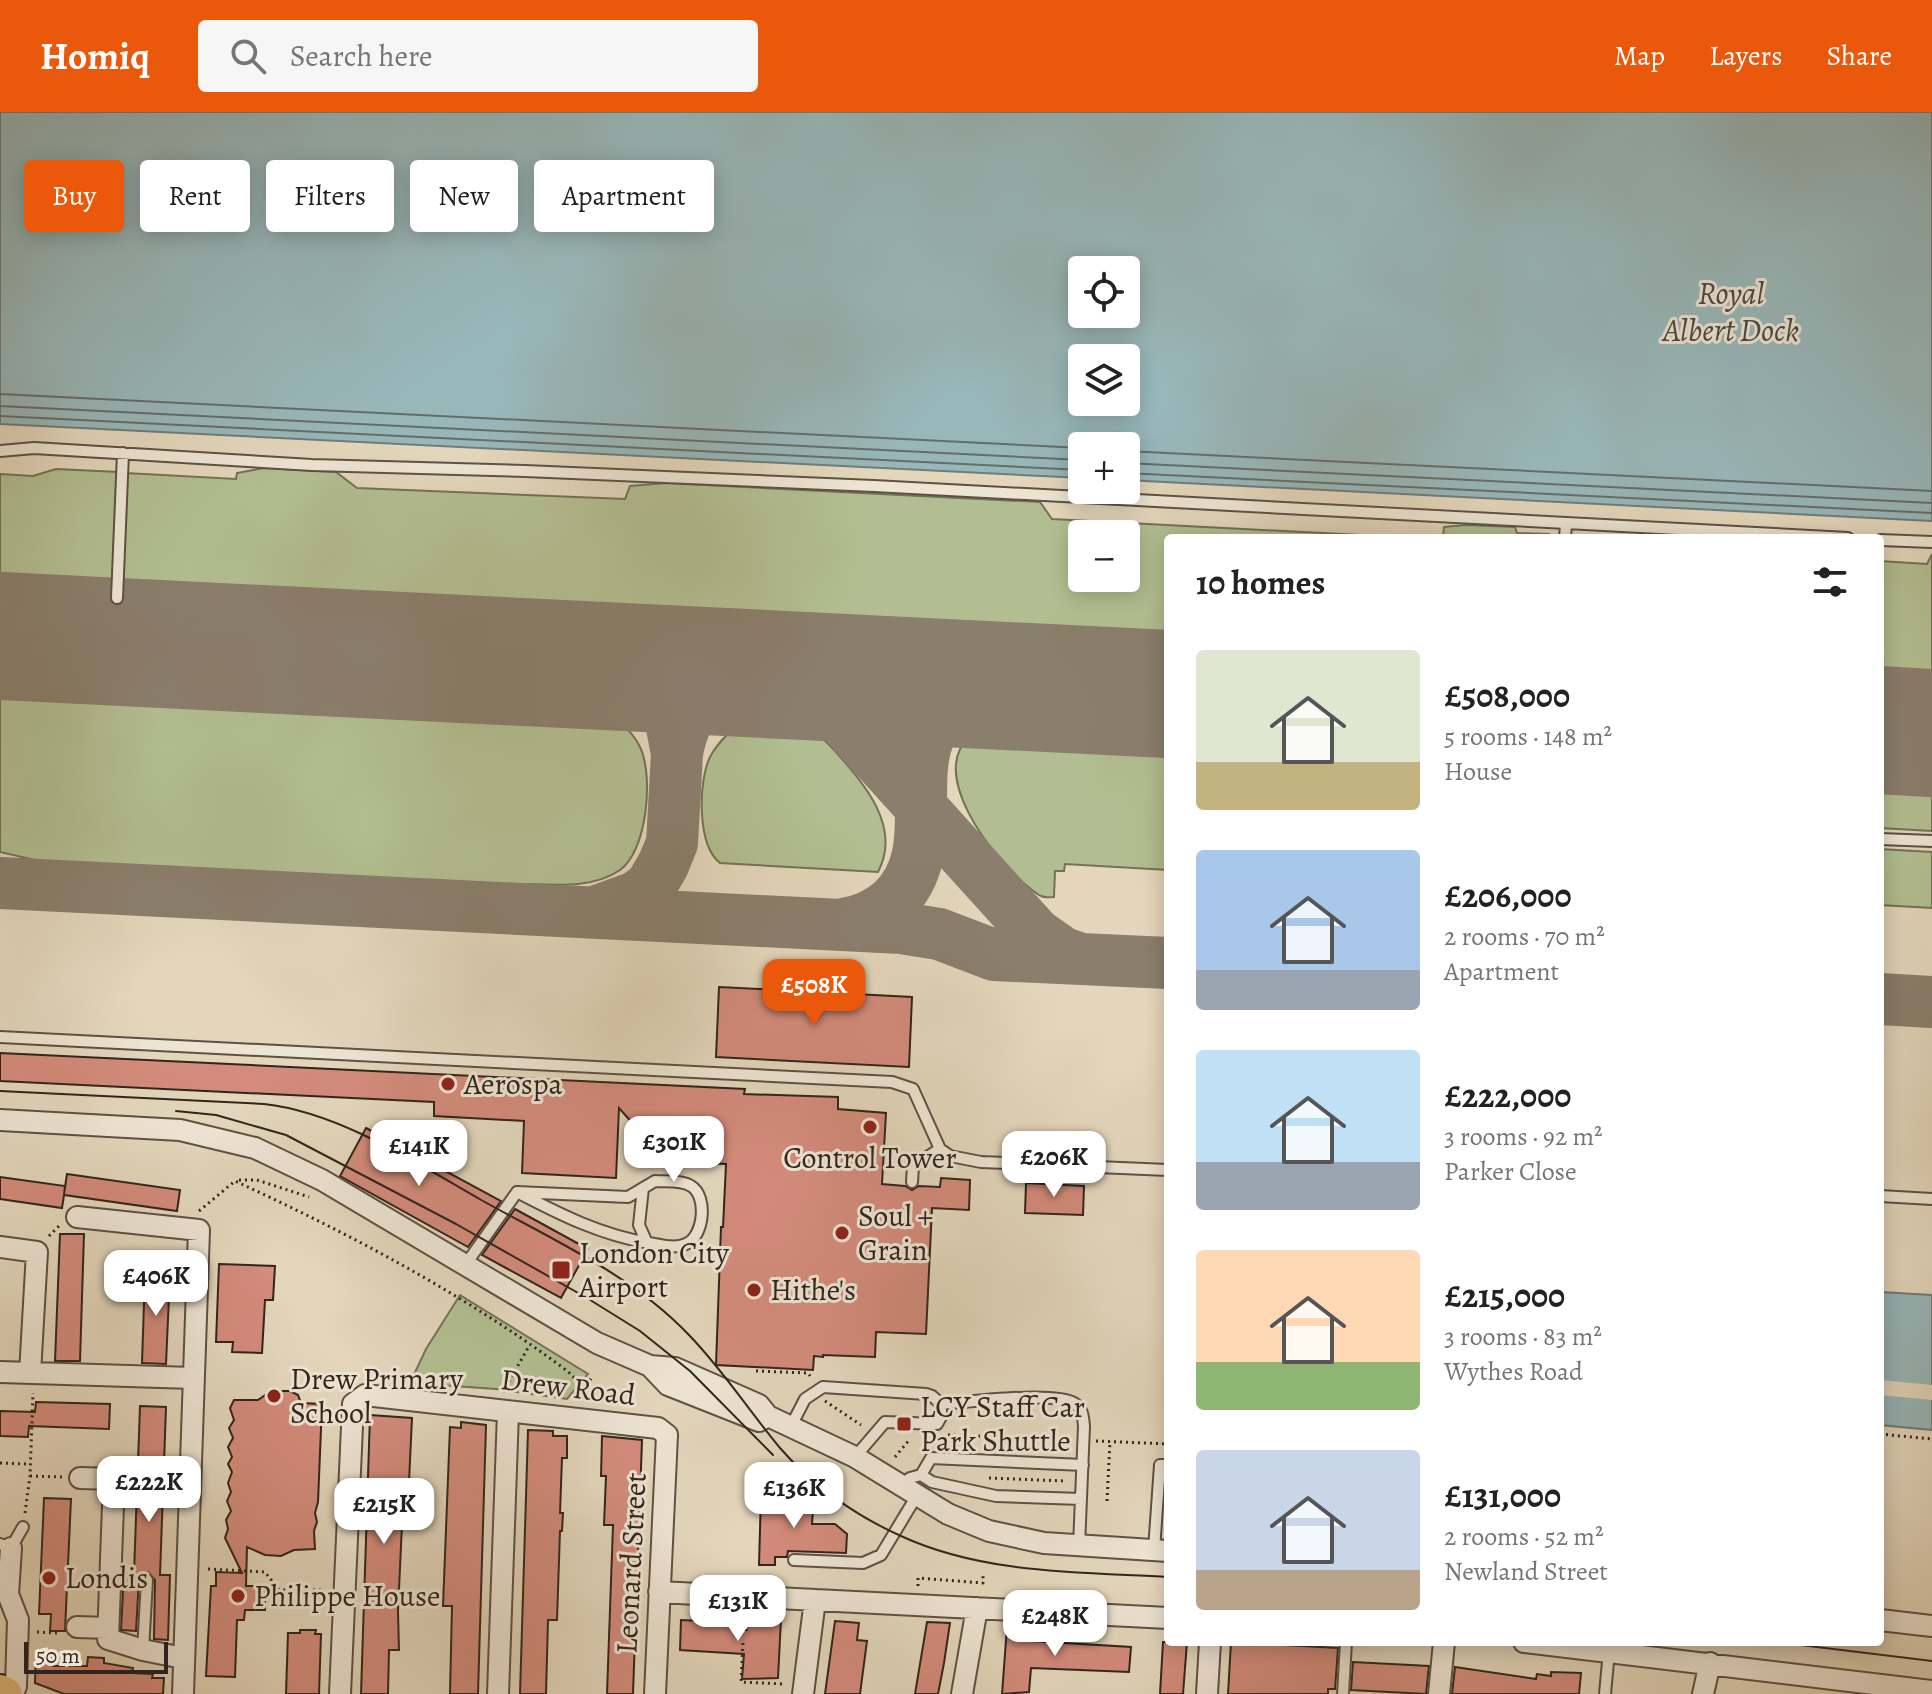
<!DOCTYPE html>
<meta charset="utf-8">
<style>
body{margin:0;font-family:Alegreya,serif;background:#f6f6f6;color:#222;height:100vh;display:flex;flex-direction:column;font-size:30px;white-space:nowrap}
*{box-sizing:border-box;margin:0}
p{font-size:26px;color:#767676}
.icon{flex:none;width:44px;height:44px;fill:none;stroke:currentColor;stroke-width:2;stroke-linecap:round;stroke-linejoin:round}
.map{position:relative;flex:1;overflow:hidden}
.panel{position:absolute;left:1164px;top:422px;width:720px;height:1112px;display:flex;flex-direction:column;background:#fff;border-radius:8px;box-shadow:0 4px 20px #0003}
.panel>*{flex:none}
.top-card{position:absolute;left:24px;top:48px;width:760px;height:72px;display:flex;gap:16px}
.controls{position:absolute;left:1068px;top:144px;display:grid;gap:16px}
.controls a{display:grid;place-items:center;width:72px;height:72px;border-radius:8px;background:#fff;box-shadow:0 4px 20px #0003;font-size:40px}
.scale{position:absolute;left:24px;bottom:20px;width:144px;box-sizing:border-box;padding-left:8px;border:4px solid #31251d;border-top:0;font-size:22px;line-height:28px;white-space:nowrap;color:#31251d;-webkit-text-stroke:6px #ede4d3;paint-order:stroke}
.price{position:absolute;translate:-50% -68px;padding:0 18px;border-radius:16px;background:#fff;color:#222;font-size:26px;line-height:52px;filter:drop-shadow(0 2px 4px #0008)}
.price::after{content:'';position:absolute;left:50%;top:48px;width:24px;height:18px;margin-left:-12px;background:inherit;clip-path:polygon(0 0,100% 0,50% 100%)}
.price.current{background:#ea580c;color:#fff}
ul{padding:0;list-style:none}
li{display:flex;align-items:center;gap:24px;height:200px;padding:0 32px}
li span{display:grid;place-items:center;flex:none;width:224px;height:160px;border-radius:8px;color:#555}
li>.icon{margin-inline-start:auto}
span .icon{width:96px;height:96px;fill:#fffc;stroke-width:1}
li b{font-size:34px}
h2{display:flex;justify-content:space-between;align-items:center;height:96px;padding:0 32px;font-size:34px}
.pill{padding:0 28px;border-radius:8px;background:#fff;box-shadow:0 4px 20px #0003;font-size:28px;line-height:72px}
.pill.current{background:#ea580c;color:#fff}
header{display:flex;align-items:center;gap:48px;box-sizing:border-box;height:112px;padding:0 40px;background:#ea580c;color:#fff}
header strong{font-size:38px}
nav{display:flex;gap:44px;margin-inline-start:auto;font-size:28px}
.search{width:560px;height:72px;background:#f6f6f6;display:flex;align-items:center;gap:20px;box-sizing:border-box;padding:0 28px;border-radius:8px;color:#767676;font-size:30px}
.map>svg:first-child{display:block}
.green{fill:#b2be91;stroke:#727257;stroke-width:2;fill-rule:evenodd}
.water{fill:#98b7b9;stroke:#6f7d7b;stroke-width:2;fill-rule:evenodd}
.pier{fill:#e3d6bb}
.lines{fill:none;stroke-linecap:round;stroke-linejoin:round}
.shore{stroke:#646e6b;stroke-width:2}
.taxiway{stroke:#8a7e6c;stroke-width:52}
.runway{stroke:#8a7e6c;stroke-width:128}
.building{fill:#d38b7b;stroke:#31251d;stroke-width:2}
.service-casing{stroke:#5e5144;stroke-width:14}
.minor-casing{stroke:#5e5144;stroke-width:24}
.primary-casing{stroke:#31251d;stroke-width:36}
.path{stroke:#31251d;stroke-width:3;stroke-dasharray:2 4;stroke-linecap:butt}
.service{stroke:#ede4d3;stroke-width:10}
.minor{stroke:#ede4d3;stroke-width:20}
.primary{stroke:#e2bb7e;stroke-width:32}
.tram{stroke:#31251d;stroke-width:2}
.poi-dot{fill:#8f2418;stroke:#ede4d3;stroke-width:3}
.labels{text-anchor:middle;stroke-width:6;stroke-linejoin:round;paint-order:stroke}
.poi-label{font-size:30px;fill:#31251d;stroke:#ede4d3;text-anchor:start}
.street-label{font-size:30px;fill:#31251d;stroke:#ede4d3}
.water-label{font-size:32px;font-style:italic;fill:#4b4a44;stroke:#ede4d3}
</style>
<header>
<strong>Homiq</strong>
<div class="search"><svg class="icon" aria-label="search" viewBox="0 0 24 24"><circle cx="10" cy="10" r="6"/><path d="M15 15l6 6"/></svg>Search here</div>
<nav><a>Map</a><a>Layers</a><a>Share</a></nav>
</header>
<div class="map">
<svg width="1932" height="1582" viewBox="0 0 1932 1582">
<rect width="100%" height="100%" fill="#e3d6bb"/>
<filter id="stains"><feTurbulence type="fractalNoise" baseFrequency=".0025" numOctaves="4"/><feColorMatrix values="0 0 0 0 .2 0 0 0 0 .09 0 0 0 0 .02 0 0 0 .5 -.17"/></filter>
<radialGradient id="worn" r=".72"><stop offset=".6" stop-color="#630" stop-opacity="0"/><stop offset="1" stop-color="#630" stop-opacity=".3"/></radialGradient>
<!-- green -->
<path class="green" d="M264 356 336 360 357 376 625 387 630 374 666 371 1040 390 1052 407 1419 426H1168V530L120 478 126 361 236 367 237 361ZM1082 422H1126V466H1082Z
M56 357 118 360 113 477 0 471V362L33 364Z
M1466 413 1515 415 1517 421 1549 422 1556 426H1443L1444 415Z
M1932 442V568L1880 566V449L1927 452Z
M0 575 616 607C626 615 635 624 640 635 654 664 647 739 620 758 594 776 559 773 529 772L528 777 35 751V748L0 740Z
M738 612C758 613 788 610 807 615 816 618 828 632 835 639 864 671 902 715 878 760L720 751C697 733 698 670 710 645 716 632 728 622 738 612Z
M970 624 1168 633V758L1065 752 1064 759H1055L1054 785C1049 785 1045 786 1041 784 1035 782 1027 773 1021 769 991 742 928 662 970 624Z
M1880 668 1932 671V719L1880 716Z
M1880 737 1932 740V796L1880 793Z
M460 1183 588 1262 567 1287 496 1277 410 1271 426 1237Z"/>
<!-- water -->
<path class="water" d="M0 0H1932V409L1126 368V334H1082V366L0 312ZM1082 158H1126V202H1082ZM1082 246H1126V290H1082Z
M1880 1180 1932 1183V1318L1880 1313Z"/>
<!-- pier -->
<path class="pier" d="M1880 1268 1932 1273V1288L1880 1283Z"/>
<g class="lines">
<!-- shore -->
<path class="shore" d="M0 282 1082 336
M0 294 1082 348
M0 304 1082 358
M1126 339 1932 379
M1126 351 1932 391
M1126 361 1932 401"/>
<!-- taxiway -->
<path class="taxiway" d="M0 525 3 524
M778 563 822 586 1036 822 1063 841 1081 847
M677 642C685 590 714 574 761 562
M0 771 901 816 939 822 994 843 1168 851
M595 800 636 785 650 775 663 753 672 731 677 642 671 610 655 584 630 565 602 554
M842 812C861 810 878 802 892 790 964 724 859 600 1009 574
M1880 887 1932 890"/>
<!-- runway -->
<path class="runway" d="M0 524 1168 582
M1880 618 1932 621"/>
</g>
<!-- building -->
<path class="building" d="M719 875 912 885 909 955 716 945Z
M0 941 745 977 744 982 838 985V997L886 1001 882 1072 905 1074 912 1078 919 1074 940 1075 941 1066 970 1068 969 1098 932 1096 926 1222 876 1220 875 1245 823 1243V1245L814 1244 813 1258 716 1253 721 1115H723L726 1052 667 1050 619 996 616 1066 522 1061 524 1009 434 1004V990L0 969Z
M366 1016 501 1089 468 1135 340 1064Z
M67 1062 180 1078 177 1099 64 1083 62 1096 0 1087V1065L65 1074 64 1082Z
M1026 1071 1084 1074 1083 1103 1025 1101Z
M515 1097 588 1137 561 1186 482 1143Z
M60 1122H84L80 1249H55Z
M219 1152 275 1154 273 1188H265L262 1241 232 1240 233 1230H216Z
M145 1161 170 1162 166 1252 142 1251Z
M271 1279H290L298 1283 301 1291 322 1292 318 1390 315 1401 317 1410 314 1419 315 1437 294 1438 281 1444 265 1443 247 1435 246 1474H265V1498H245L244 1508H237L235 1565 206 1564 211 1474H216V1460L242 1461 225 1426 228 1417 226 1408 231 1399 227 1389 231 1380 228 1371 232 1360 228 1352 232 1345 228 1335 233 1326 229 1316 234 1308 230 1296 234 1288H258Z
M36 1290 110 1292 109 1317 29 1314 28 1325 0 1324V1299L35 1300Z
M140 1294 166 1295 160 1463H170L168 1528 154 1527 155 1468 148 1460 143 1461 139 1467 136 1519 121 1518 124 1461H134Z
M370 1303 412 1306 409 1370 404 1369 398 1499 399 1538H389L388 1582H361Z
M461 1310 486 1313 478 1582H450L452 1494H443L450 1315 461 1316Z
M528 1318 553 1319V1324H567V1346H562L560 1401H563L562 1419H560L557 1508H548L546 1582H520Z
M602 1324 642 1328 633 1582H607L613 1413H604L606 1364H601Z
M761 1383 794 1384 813 1397 812 1412H835L847 1422 846 1441 788 1439 787 1445H775V1453H759Z
M44 1386 71 1387 65 1519H50L51 1502H39Z
M751 1505 781 1507 778 1566 742 1567 744 1542 680 1538 681 1508 750 1511Z
M835 1509 859 1511 857 1528 867 1529 860 1582H825Z
M927 1510 950 1511 944 1551 938 1582H915Z
M1007 1515 1033 1516 1032 1529 1131 1535 1129 1560 1031 1556 1029 1580 1002 1582Z
M300 1518H316L315 1522H321L319 1582H286L288 1521H300Z
M1163 1530H1187L1183 1582H1160Z
M1231 1530 1338 1536 1335 1577H1328V1582H1228Z
M36 1541H53V1554H87L88 1545 104 1546V1551L133 1556 132 1561 153 1562 152 1566H164L163 1582H64L35 1571Z
M1353 1550 1429 1554 1426 1582 1351 1578Z
M1455 1555 1536 1567 1537 1562 1551 1564V1560L1581 1561 1579 1582H1452Z"/>
<g class="lines">
<defs>
<path id="service" d="M0 339 34 336 312 353 525 359 874 374 1848 426
M1565 426 1566 412
M1880 428 1932 430
M117 486 123 341
M1880 727 1932 729
M0 925 892 970 913 977 940 1037 950 1044 981 1050 1168 1058
M655 1069C666 1070 682 1068 691 1074 708 1084 704 1125 686 1132 674 1137 661 1133 649 1131 601 1123 561 1103 517 1080L628 1085Z
M912 1070 913 1054 940 1037
M643 1076 639 1113 647 1131
M1880 1084 1932 1087
M466 1152 517 1080
M941 1292C968 1290 1054 1279 1074 1291 1083 1296 1083 1305 1084 1314L1079 1434
M791 1314 805 1287 823 1275 926 1282 932 1284 941 1292V1305L937 1312 885 1310 855 1345
M921 1363 932 1370 996 1384 1081 1387
M901 1374 910 1366 921 1363 931 1346 1083 1353
M0 1432 11 1436 23 1415
M1154 1438 1160 1353H1168
M794 1448 863 1451 881 1443 916 1385
M143 1538 147 1468
M1343 1582 1346 1530
M1605 1582 1609 1539"/>
<path id="minor" d="M0 1008 180 1018 255 1036 322 1068 597 1231 650 1254 675 1256 759 1293 768 1304 855 1345 948 1402 989 1419 1044 1431 1168 1439
M77 1105 199 1118 183 1582
M0 1135 37 1140 30 1261
M650 1254 668 1273 759 1309 768 1304
M0 1260 193 1266
M80 1366 114 1367 108 1527 143 1538 183 1546
M11 1436 8 1482 18 1508 16 1574 13 1582
M659 1480 1168 1506
M1880 1508 1932 1514
M77 1515 108 1516
M1524 1530 1932 1579
M340 1582 353 1292 365 1283 658 1316 667 1323 655 1582
M498 1582 508 1300
M803 1582 815 1488
M962 1582 977 1496
M1207 1582 1210 1530
M1439 1582 1444 1530
M1703 1582 1710 1551"/>
<path id="primary" d="M0 1579 6 1582"/>
</defs>
<!-- service casing -->
<use href="#service" class="service-casing"/>
<!-- minor casing -->
<use href="#minor" class="minor-casing"/>
<!-- primary casing -->
<use href="#primary" class="primary-casing"/>
<!-- path -->
<path class="path" d="M239 1068H257L309 1085
M199 1099 235 1069C350 1122 464 1182 566 1258 577 1267 584 1279 596 1288
M49 1124 60 1113
M608 1186 603 1182 608 1174
M756 1259 808 1261 810 1264
M503 1280 529 1234
M576 1288 592 1265
M825 1289 861 1313
M1880 1322 1932 1327
M948 1323 1068 1328
M1096 1329 1168 1332
M895 1345 910 1327
M0 1351 28 1352
M30 1364 62 1365
M989 1366 1065 1369
M1107 1389 1110 1329
M25 1401 30 1364 33 1281
M208 1457 265 1460 279 1478H324
M918 1474V1466L983 1471V1463
M746 1519 747 1503
M37 1520 57 1521
M743 1531 741 1570 784 1572"/>
<!-- service -->
<use href="#service" class="service"/>
<!-- minor -->
<use href="#minor" class="minor"/>
<!-- primary -->
<use href="#primary" class="primary"/>
<!-- tram -->
<path class="tram" d="M0 979 264 992C339 1000 418 1052 483 1089 555 1129 632 1163 689 1223 723 1258 749 1299 780 1336 812 1373 856 1404 901 1424 983 1462 1079 1460 1168 1465
M176 999 216 1003 286 1023 456 1112 587 1186 640 1219 690 1259 773 1343
M1775 1530 1932 1549"/>
</g>
<!-- markers -->
<g class="poi-dot">
<circle cx="448" cy="972" r="8"/>
<circle cx="870" cy="1015" r="8"/>
<circle cx="842" cy="1121" r="8"/>
<rect x="551" y="1148" width="20" height="20" rx="4"/>
<circle cx="754" cy="1178" r="8"/>
<circle cx="274" cy="1284" r="8"/>
<rect x="896" y="1304" width="16" height="16" rx="4"/>
<circle cx="49" cy="1466" r="8"/>
<circle cx="238" cy="1484" r="8"/>
</g>
<g class="labels">
<!-- poi labels -->
<g class="poi-label">
<text x="464" y="982">Aerospa</text>
<text x="870" y="1056" text-anchor="middle">Control Tower</text>
<text x="858" y="1114">Soul +<tspan x="858" dy="34">Grain</tspan></text>
<text x="579" y="1151">London City<tspan x="579" dy="34">Airport</tspan></text>
<text x="770" y="1188">Hithe's</text>
<text x="290" y="1277">Drew Primary<tspan x="290" dy="34">School</tspan></text>
<text x="920" y="1305">LCY Staff Car<tspan x="920" dy="34">Park Shuttle</tspan></text>
<text x="65" y="1476">Londis</text>
<text x="254" y="1494">Philippe House</text>
</g>
<!-- street labels -->
<g class="street-label">
<text transform="translate(568 1275) rotate(7)" y="10">Drew Road</text>
<text transform="translate(631 1451) rotate(-87)" y="10">Leonard Street</text>
</g>
<!-- water labels -->
<g class="water-label">
<text x="1731" y="192">Royal<tspan x="1731" dy="37">Albert Dock</tspan></text>
</g>
</g>
<rect width="100%" height="100%" filter="url(#stains)"/>
<rect width="100%" height="100%" fill="url(#worn)"/>
</svg>
<div class="controls">
<a><svg class="icon" aria-label="locate" viewBox="0 0 24 24"><circle cx="12" cy="12" r="6"/><path d="M12 2v4M12 18v4M2 12h4M18 12h4"/></svg></a>
<a><svg class="icon" aria-label="layers" viewBox="0 0 24 24"><path d="M12 4l9 5-9 5-9-5zM3 14l9 5 9-5"/></svg></a>
<a>+</a>
<a>−</a>
</div>
<div class="scale">50 m</div>
<b class="price current" style="left:814px;top:915px">£508K</b>
<b class="price" style="left:674px;top:1072px">£301K</b>
<b class="price" style="left:419px;top:1076px">£141K</b>
<b class="price" style="left:1054px;top:1087px">£206K</b>
<b class="price" style="left:156px;top:1206px">£406K</b>
<b class="price" style="left:149px;top:1412px">£222K</b>
<b class="price" style="left:794px;top:1418px">£136K</b>
<b class="price" style="left:384px;top:1434px">£215K</b>
<b class="price" style="left:738px;top:1531px">£131K</b>
<b class="price" style="left:1055px;top:1546px">£248K</b>
<div class="top-card">
<a class="pill current">Buy</a>
<a class="pill">Rent</a>
<a class="pill">Filters</a>
<a class="pill">New</a>
<a class="pill">Apartment</a>
</div>
<section class="panel">
<h2>10 homes<svg class="icon" aria-label="filters" viewBox="0 0 24 24"><path d="M4 7h16M4 17h16"/><circle cx="9" cy="7" r="2"/><circle cx="15" cy="17" r="2"/></svg></h2>
<ul>
<li><span style="background:linear-gradient(#dfe7d0 70%,#c2b280 0)"><svg class="icon" aria-label="home" viewBox="0 0 24 24"><path d="M3 11l9-7 9 7M6 9v11h12V9"/></svg></span><div><b>£508,000</b><p>5 rooms · 148 m²</p><p>House</p></div></li>
<li><span style="background:linear-gradient(#a9c7e8 75%,#9aa5b1 0)"><svg class="icon" aria-label="home" viewBox="0 0 24 24"><path d="M3 11l9-7 9 7M6 9v11h12V9"/></svg></span><div><b>£206,000</b><p>2 rooms · 70 m²</p><p>Apartment</p></div></li>
<li><span style="background:linear-gradient(#bfe0f5 70%,#9aa5b1 0)"><svg class="icon" aria-label="home" viewBox="0 0 24 24"><path d="M3 11l9-7 9 7M6 9v11h12V9"/></svg></span><div><b>£222,000</b><p>3 rooms · 92 m²</p><p>Parker Close</p></div></li>
<li><span style="background:linear-gradient(#ffd9b3 70%,#8fb573 0)"><svg class="icon" aria-label="home" viewBox="0 0 24 24"><path d="M3 11l9-7 9 7M6 9v11h12V9"/></svg></span><div><b>£215,000</b><p>3 rooms · 83 m²</p><p>Wythes Road</p></div></li>
<li><span style="background:linear-gradient(#c9d6e8 75%,#b9a48a 0)"><svg class="icon" aria-label="home" viewBox="0 0 24 24"><path d="M3 11l9-7 9 7M6 9v11h12V9"/></svg></span><div><b>£131,000</b><p>2 rooms · 52 m²</p><p>Newland Street</p></div></li>
</ul>
</section>
</div>
